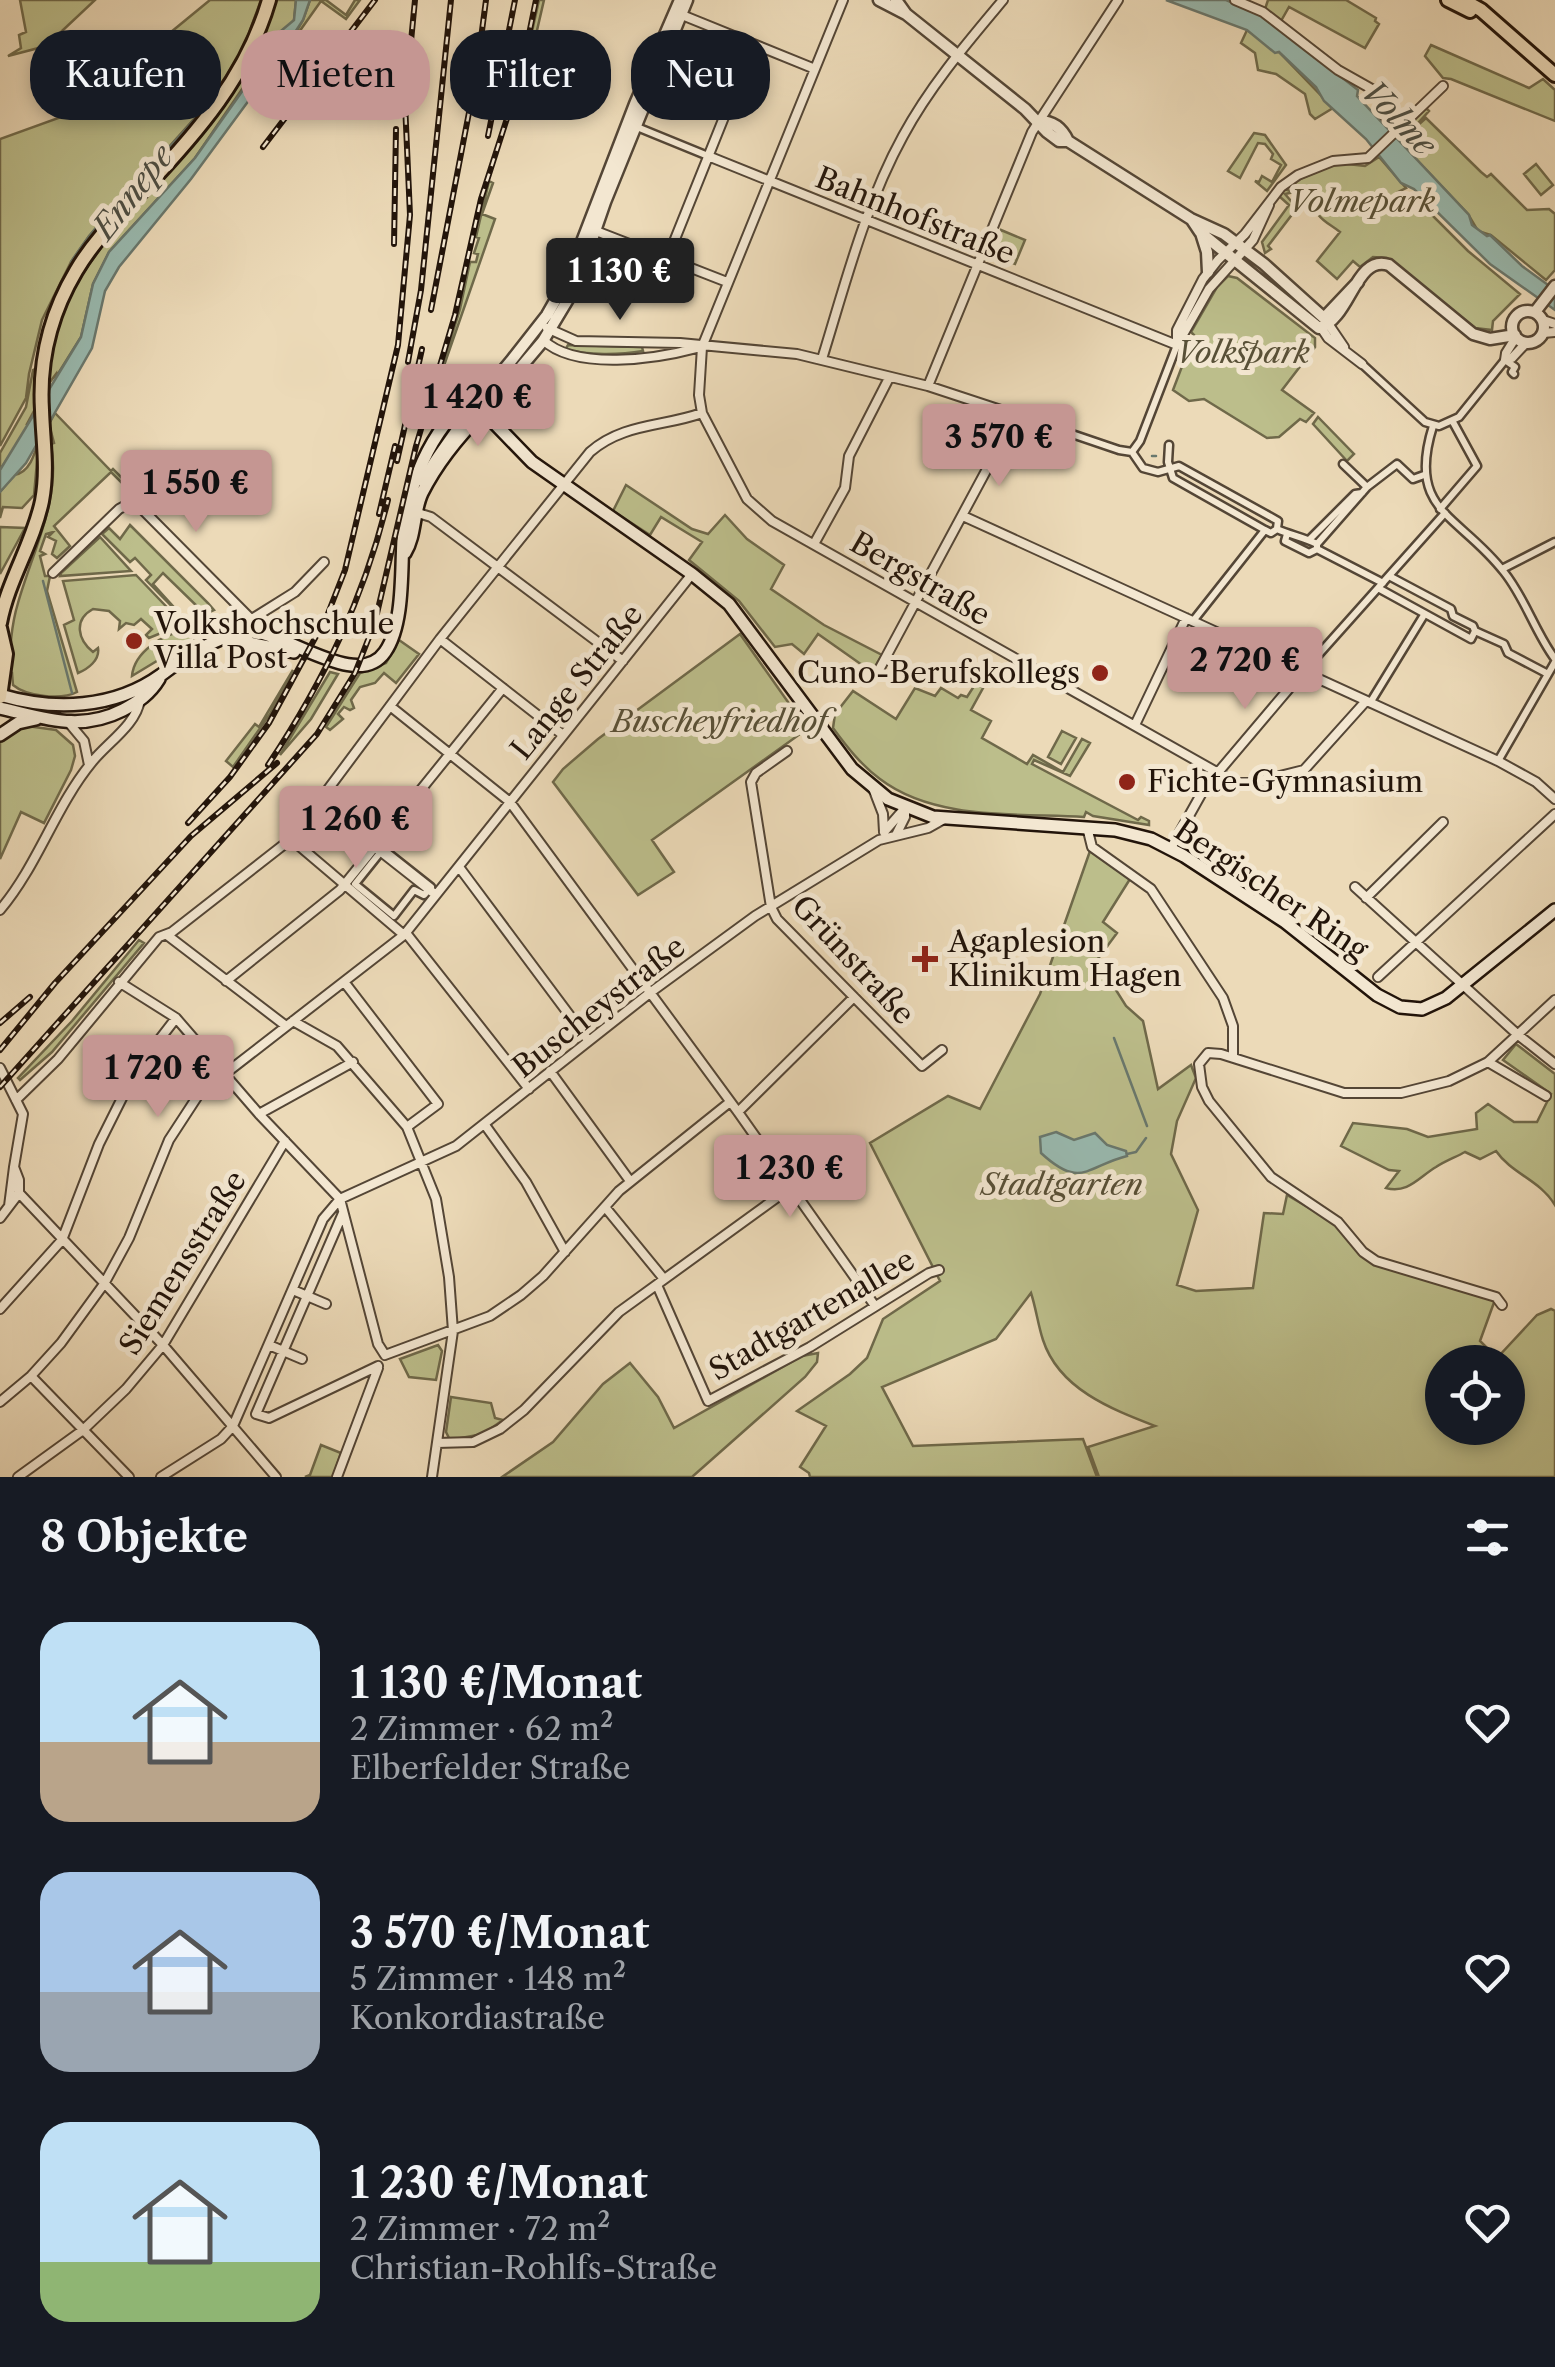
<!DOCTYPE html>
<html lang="de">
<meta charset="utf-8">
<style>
body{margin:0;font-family:"Libre Caslon Text",serif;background:#242831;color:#f1f3f6;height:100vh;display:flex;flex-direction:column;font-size:38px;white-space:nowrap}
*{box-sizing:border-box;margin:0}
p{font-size:32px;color:#9ea1a6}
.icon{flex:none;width:55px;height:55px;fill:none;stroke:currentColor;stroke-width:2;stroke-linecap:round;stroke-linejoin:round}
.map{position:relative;height:1477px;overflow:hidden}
.sheet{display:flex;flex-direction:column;background:#171b24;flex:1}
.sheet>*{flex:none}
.hud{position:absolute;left:30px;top:30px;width:1000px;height:90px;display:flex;gap:20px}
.fabs{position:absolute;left:1425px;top:1345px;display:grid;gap:20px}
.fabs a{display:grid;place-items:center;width:100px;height:100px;border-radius:50%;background:#171b24;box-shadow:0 5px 15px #0003;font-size:50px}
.price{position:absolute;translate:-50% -85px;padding:0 22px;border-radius:10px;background:#c59692;color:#111;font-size:32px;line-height:65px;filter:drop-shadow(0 2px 5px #0008)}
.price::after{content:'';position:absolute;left:50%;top:60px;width:30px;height:22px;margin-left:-15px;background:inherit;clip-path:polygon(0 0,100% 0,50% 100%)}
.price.on{background:#222;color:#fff}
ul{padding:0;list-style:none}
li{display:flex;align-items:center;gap:30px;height:250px;padding:0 40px}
li span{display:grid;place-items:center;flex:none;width:280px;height:200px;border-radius:30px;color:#555}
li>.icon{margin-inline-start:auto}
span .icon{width:120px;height:120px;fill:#fffc;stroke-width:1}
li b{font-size:42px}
h2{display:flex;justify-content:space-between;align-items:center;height:120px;padding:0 40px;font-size:42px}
.pill{padding:0 35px;border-radius:40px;background:#171b24;box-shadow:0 5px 15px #0003;font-size:35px;line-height:90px}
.pill.on{background:#c59692;color:#111}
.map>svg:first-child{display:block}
.green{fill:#bcbe8b;stroke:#6f694a;stroke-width:2.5;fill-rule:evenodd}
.water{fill:#99bab0;stroke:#69786e;stroke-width:2.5}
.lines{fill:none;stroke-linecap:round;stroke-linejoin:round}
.stream{stroke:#69786e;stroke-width:2.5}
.pedestrian-casing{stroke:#544636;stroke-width:11}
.minor-casing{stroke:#544636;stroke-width:12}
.tertiary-casing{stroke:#544636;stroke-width:15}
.secondary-casing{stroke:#22140a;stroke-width:16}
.primary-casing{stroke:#22140a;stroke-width:18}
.pedestrian{stroke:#f3e7d1;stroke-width:6}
.minor{stroke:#f3e7d1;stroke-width:8}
.tertiary{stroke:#f3e7d1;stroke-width:10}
.secondary{stroke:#f3e7d1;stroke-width:11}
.primary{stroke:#ecdab8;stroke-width:12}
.rail-casing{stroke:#22140a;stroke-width:6}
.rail{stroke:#f3e7d1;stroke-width:2.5;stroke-dasharray:8;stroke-linecap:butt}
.poi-dot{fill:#8f2418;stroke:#f3e7d1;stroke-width:4}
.labels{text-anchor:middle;stroke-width:10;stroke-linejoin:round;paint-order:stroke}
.park-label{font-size:30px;font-style:italic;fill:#585037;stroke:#f3e7d1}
.street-label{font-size:30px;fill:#22140a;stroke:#f3e7d1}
.poi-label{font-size:30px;fill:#22140a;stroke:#f3e7d1;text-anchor:start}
.water-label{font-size:32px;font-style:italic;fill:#4c4e44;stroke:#f3e7d1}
</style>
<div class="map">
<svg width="1555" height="1477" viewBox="0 0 1555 1477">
<rect width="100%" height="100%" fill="#ecdab8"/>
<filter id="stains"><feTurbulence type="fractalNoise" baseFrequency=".002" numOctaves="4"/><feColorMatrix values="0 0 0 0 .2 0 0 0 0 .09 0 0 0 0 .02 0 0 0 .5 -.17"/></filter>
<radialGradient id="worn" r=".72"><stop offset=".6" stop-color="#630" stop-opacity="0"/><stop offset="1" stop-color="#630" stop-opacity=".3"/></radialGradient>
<!-- green -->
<path class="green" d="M20 0H95L46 46 8 56 21 48 19 35 26 32Z
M210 0H261L243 49 211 100 89 236 71 262 42 320 29 374 26 398 0 446V139L111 99 165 37Z
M275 0H296L294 20 262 60 195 158 109 252 93 284 81 337 56 377V374L47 386C51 270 141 210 208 127 239 90 262 47 275 0Z
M310 0H326L346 15 355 0H360L346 19 321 1 282 56 303 20Z
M539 0H544L523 91 519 90Z
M1268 0H1346L1376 18 1375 21 1379 24 1365 48 1289 7 1281 21 1265 9Z
M1247 30 1279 52 1333 108 1315 119 1310 114 1305 94 1276 74 1258 70 1255 53 1241 43Z
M1431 45 1529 88 1543 79 1555 90V121L1451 79 1443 78 1425 56Z
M1425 107 1429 111 1408 134 1426 118 1481 172 1487 177 1491 174 1527 210 1549 209 1555 214V270L1546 280 1491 235 1478 231 1468 214 1397 139Z
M1254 133 1265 135 1286 165 1267 191 1255 181 1259 182 1262 176 1272 182 1281 165 1271 159 1273 154 1265 144 1258 143 1240 178 1228 171Z
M1379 157 1406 188 1398 192 1402 199H1416L1468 251 1520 294 1493 321 1492 330 1475 328 1387 258 1373 257 1360 267 1353 261 1337 279 1317 261 1340 232C1326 221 1313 218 1315 198L1292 182 1338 163 1365 166Z
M1536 164 1553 185 1541 195 1524 174Z
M489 181 493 183 482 214 495 219 440 377 441 381 438 380 460 309 470 262H476L478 254 474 253 479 238 476 237Z
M1284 189 1294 192 1285 194 1297 208 1268 246 1271 249 1265 253 1262 242 1289 205 1279 196Z
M1001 230 1025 240 1015 264 991 255Z
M1228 276 1237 278 1315 338V347L1282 390 1314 413 1306 422 1300 419 1279 437 1267 438 1204 399 1189 401 1173 390 1194 335 1191 332 1217 287Z
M568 345 642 347 643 351C619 355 589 355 565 350Z
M37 368 35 409 27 424 30 425 0 470V453L26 407 33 370Z
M55 413 111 471 113 469 127 483H135L149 497 147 500 133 487H126L111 472 54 526 70 546 57 558 52 554 56 541 48 537 53 532 46 534 40 551 45 554 40 556 45 576H50L47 591 77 692C62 700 27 697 13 685L12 673H9C10 649 11 626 18 603 33 550 61 500 51 444L54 443 49 424Z
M1318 417 1354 454 1347 461 1313 424Z
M39 439 34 495 22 508 3 507 0 518V492L14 475C30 473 35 453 39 439Z
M626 485 692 529 708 534 725 515 747 539 784 565 771 589 824 625 882 655 872 672 818 634 804 654 792 644 775 647 739 601 689 560 702 542 661 517 650 535 613 511Z
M130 525 208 603 214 610 205 614 163 573 153 584 191 626 146 580 151 575 135 558 130 562 102 534 109 528 120 539Z
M0 527 25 528 0 574Z
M100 537 131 571 60 576 61 573Z
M136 575 183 624 149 638 146 635 152 629 141 619 134 625 126 623 119 629 120 621 109 611 93 609C73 620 78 640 93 652L98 648C100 660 88 669 78 673L64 625 74 620 63 581Z
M186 630 192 632 193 639 132 676C134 652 163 634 186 630Z
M740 634 807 729 652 840 674 872 638 895 553 782 563 769 598 739Z
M399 640 419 654 396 683 384 673 375 683 360 687 351 700 354 708 350 710 344 707 338 714 343 719 330 730 326 727 360 673 386 663Z
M293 670 270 714 233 767 226 761 255 724 259 727Z
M330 672 338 674 311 719 280 755Z
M976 683 983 688 971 710 991 721 982 738 1027 764 1033 755 1063 772 1082 739 1090 743 1070 776 1034 760 1032 764 1138 820 1141 817 1149 821V825L1093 816 1086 812 1084 817C1019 813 935 821 880 779 861 765 847 747 833 728L835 714 853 691 896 719 915 688 935 696 941 688 958 698 961 695 967 697Z
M27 726 56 730 73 745 75 756 71 770 44 823 21 812 0 859V739Z
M1062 731 1076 738 1061 764 1048 757Z
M1090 851 1130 879 1103 922 1117 933 1097 960 1126 1006 1143 1021 1158 1089 1191 1065 1196 1078 1177 1121 1171 1154 1198 1210 1177 1285 1196 1291 1253 1288 1264 1213 1283 1214 1287 1195 1338 1225 1366 1257 1496 1297 1480 1341 1497 1358 1537 1315 1551 1309 1555 1311V1477H1099L1088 1447 1155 1426C1111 1409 1059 1389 1043 1340 1038 1325 1036 1308 1031 1293L996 1339 882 1387 913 1446 1083 1439 1097 1477H810L809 1473 800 1467 826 1426 797 1411 850 1374 867 1358 883 1319 940 1281 870 1143 948 1096 980 1109 1040 994ZM1442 1362H1508V1428H1442Z
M139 940 144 943 52 1052 20 1080 18 1078 72 1021Z
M1516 1044 1555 1074V1205C1540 1180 1512 1174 1496 1151L1480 1159 1465 1152C1456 1157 1445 1161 1436 1167 1419 1177 1408 1194 1386 1188L1399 1171 1389 1170 1341 1146 1353 1123 1407 1129 1428 1137 1477 1129 1476 1113 1488 1104 1514 1122H1537L1551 1094 1503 1060Z
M438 1345 442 1351 436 1380 409 1377 400 1359Z
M818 1353 817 1362 805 1377 692 1477H502L553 1442 603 1384 630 1363 658 1397 674 1428 802 1356Z
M451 1397 491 1403 495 1418 503 1420 483 1434 450 1440 446 1432Z
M321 1445 341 1453 333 1477H305L310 1475Z"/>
<!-- water -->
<path class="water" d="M296 0H310L303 20 266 77 191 179 119 267 105 291 92 348 26 463 0 492V470L81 337 93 284 109 252 195 158 243 90 276 35 294 20Z
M1166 0H1226L1260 14 1358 90 1357 96 1469 215 1472 225 1487 236 1490 235 1522 266 1555 290V310L1490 264 1414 189 1401 183 1366 139 1324 101 1316 87 1279 52 1275 53 1247 30Z
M1056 1132 1074 1140 1095 1133 1107 1145 1126 1151 1127 1156C1087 1166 1081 1190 1041 1153L1040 1137Z"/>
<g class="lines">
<!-- stream -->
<path class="stream" d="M71 262C115 194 182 144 227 77
M1152 456H1156
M43 581 72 693
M1114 1038 1147 1126
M1127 1154 1136 1152 1146 1138"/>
<defs>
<path id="pedestrian" d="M637 127 708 156
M1362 364 1425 422 1439 426 1459 417 1505 360 1515 367 1512 372 1514 374
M1016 415 1119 450 1132 452
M1433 426C1406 512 1459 514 1504 572 1525 598 1535 632 1555 659
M1169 445 1168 462 1173 478 1265 530 1271 533 1277 529C1290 535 1303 537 1317 544V549L1383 583
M1132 452 1143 468 1158 472 1179 466 1278 521 1277 528
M1132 452 1140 441 1177 345
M1343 464 1367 487
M1440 509 1477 466 1453 422
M1287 534 1285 541 1309 553 1317 549
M1309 540 1355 494 1362 493
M1317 544 1367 487 1397 464 1413 479 1424 475
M1502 569 1555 542
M1389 576 1451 609 1453 616 1473 626 1475 631 1504 644 1508 653 1548 674
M1378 588 1471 639 1475 631
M1193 621 1265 530
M1303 672 1445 513
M1370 703 1424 615
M1498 761 1555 662
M383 849 431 887 424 895 414 890 394 916 355 884Z"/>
<path id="minor" d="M843 0 702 347 699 395 702 413 747 499 772 521 1236 783H1252L1304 770 1366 701
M1235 0 1263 12 1338 70 1377 92 1383 114 1398 129
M682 15 815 69
M708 156 1177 345
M596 231 727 282
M667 259 753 45
M1543 320 1555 324
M1327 322 1344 347
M1320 326 1328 338 1362 364
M547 328 576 341 680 343 797 354 928 386 1016 415 880 668
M1543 333 1555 332
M1516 337 1506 353 1505 360 1512 358 1526 343
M543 340C576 371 656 359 697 348
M1177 345V330L1203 279 1218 260 1245 234 1281 187 1298 175 1333 161 1368 158 1443 86
M1177 345 1209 289 1253 240 1269 205
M822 359C845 285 865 205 903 136 930 86 967 43 1003 0
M928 386 1032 132 1118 0
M422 482C435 453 461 430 471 401
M418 513 431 517 623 661
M963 516 1498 761 1536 782 1555 799
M814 544 845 488 849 456 889 378
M53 573 119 509 128 504 138 505 251 619
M242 632 247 622 295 592 324 562
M440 639 563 735
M390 706 510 802 738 1112 875 1306
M69 723 84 741 89 765
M1135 725 1186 618
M787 751 756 773 751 782 771 907 777 919 922 1066 942 1050
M873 788 883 814 884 832
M1087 827 1092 847 1151 889 1223 998 1233 1026V1056
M884 832 905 808
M896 835 905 817V808
M291 839 404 935
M375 847 436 895
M1171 848 1204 789 1303 672
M459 867 588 1040
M1355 887 1517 1034 1555 1064
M1366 898 1443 822
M0 910C38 865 55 807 92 762 107 743 136 725 140 700
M406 933 529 1089
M167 935 286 1026
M1378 977 1555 814
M226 981 340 890 503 688
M119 982 176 1018 259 1114 340 1199 378 1344 385 1355
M345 983 438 1104 407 1127
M293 1021 337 1046 407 1127 436 1199 449 1277 453 1331 432 1477
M1488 1062 1546 1096
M0 1068 23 1114 14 1167 19 1180V1193L0 1218
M550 1071 630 1181
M16 1100 58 1059 159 937 172 932 291 839 440 639 590 452C623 423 663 427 702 413
M738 1112 854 997
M259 1114 353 1062
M485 1125 526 1182 565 1252
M19 1193 163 1345 276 1477
M9 1206 14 1167
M605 1207 664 1279
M343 1213 256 1414 269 1418 378 1366
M657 1285 708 1401 810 1347 929 1273 939 1270
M293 1290 326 1304
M1502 1305 1496 1297 1376 1261 1363 1252 1338 1222 1271 1177 1209 1101 1202 1087 1199 1064 1208 1053 1221 1054 1344 1093H1401L1449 1081 1488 1062 1555 1000
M0 1309 62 1240 99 1144 136 1070 176 1018
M269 1345 302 1359
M385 1355 490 1316 521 1295 543 1276 619 1191 730 1102
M31 1376 129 1477
M0 1402 31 1376 61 1343 104 1284 129 1238 169 1140 199 1094 404 935 692 574
M437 1443 473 1442 500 1429 524 1410 619 1312 790 1188
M18 1477 83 1430 126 1389 163 1345 285 1141
M161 1477 221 1439 233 1426 323 1219 340 1199 456 1146 651 992 755 916 879 840 928 828 944 819
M337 1477 378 1368"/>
<path id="tertiary" d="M879 0 906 14
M896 0 906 14 1025 109 1047 132 1059 141H1068L1191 219 1224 234 1264 264 1324 318 1358 282
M1039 121C1053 121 1062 128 1068 141
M1192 220 1200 232 1319 328C1351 318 1355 254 1389 265L1473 334 1490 339 1515 335
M1201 233 1207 252 1208 272
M1512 327a16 16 0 1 1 32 0a16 16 0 1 1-32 0Z
M1535 312 1555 286
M471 399 487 390 511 361 547 315 568 278 635 104 680 0
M483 412 543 341 576 286 605 202 687 0"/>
<path id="secondary" d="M405 553C416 535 413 512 422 493 437 463 460 435 483 412
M229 639 294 652
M0 695C54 711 114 709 161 675 186 656 211 640 242 632 278 624 356 694 385 652 404 625 401 571 403 540 406 490 430 428 471 399L532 462 692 574 729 604 852 769 888 799 933 817 1115 830 1151 839 1184 856 1285 922 1377 995 1400 1007 1422 1009 1446 998 1555 910
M0 708C45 718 80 732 123 710 138 702 150 694 159 679
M0 735 18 723 36 719"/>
<path id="primary" d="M1448 0 1470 11
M1463 0 1481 10 1555 75
M0 623C8 580 33 544 42 501 48 469 43 442 42 410 39 361 51 313 76 271 94 240 120 215 144 189 197 133 247 76 269 0
M0 628 6 654 0 697"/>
</defs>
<!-- pedestrian casing -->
<use href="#pedestrian" class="pedestrian-casing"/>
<!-- minor casing -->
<use href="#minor" class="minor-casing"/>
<!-- tertiary casing -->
<use href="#tertiary" class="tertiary-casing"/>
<!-- secondary casing -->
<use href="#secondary" class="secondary-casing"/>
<!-- primary casing -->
<use href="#primary" class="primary-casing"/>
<!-- pedestrian -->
<use href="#pedestrian" class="pedestrian"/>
<!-- minor -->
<use href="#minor" class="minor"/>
<!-- tertiary -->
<use href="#tertiary" class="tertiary"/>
<!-- secondary -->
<use href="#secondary" class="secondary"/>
<!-- primary -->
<use href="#primary" class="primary"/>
<defs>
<path id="rail" d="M488 136 515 0
M263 147 375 0
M394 244 396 129
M431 310 476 76 486 0
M408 362 421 290 451 0
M397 461 422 349
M379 514 395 446
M268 765C324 681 364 598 388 500
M188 823 230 777 269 723 327 616 345 570 398 345 410 215 405 103 415 0
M0 1023 30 997
M0 1050 55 983 191 836 277 763
M0 1087 317 734 355 673 375 622 416 446 455 315 481 199 520 78 536 0"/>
</defs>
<!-- rail casing -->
<use href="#rail" class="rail-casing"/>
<!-- rail -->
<use href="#rail" class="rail"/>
</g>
<!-- markers -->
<g class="poi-dot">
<circle cx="134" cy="641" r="10"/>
<circle cx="1100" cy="673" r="10"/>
<circle cx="1127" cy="782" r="10"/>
<path d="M920 944h10v10h10v10h-10v10h-10v-10h-10v-10h10z"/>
</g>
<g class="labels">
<!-- park labels -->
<g class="park-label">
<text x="1362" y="212">Volmepark</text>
<text x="1243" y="363">Volkspark</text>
<text x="719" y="732">Buscheyfriedhof</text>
<text x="1062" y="1195">Stadtgarten</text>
</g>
<!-- street labels -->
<g class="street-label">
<text transform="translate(915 216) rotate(22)" y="10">Bahnhofstraße</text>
<text transform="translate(920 579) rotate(30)" y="10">Bergstraße</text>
<text transform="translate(577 682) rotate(-51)" y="10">Lange Straße</text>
<text transform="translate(1271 890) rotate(34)" y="10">Bergischer Ring</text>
<text transform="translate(853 960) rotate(47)" y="10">Grünstraße</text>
<text transform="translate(599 1007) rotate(-38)" y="10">Buscheystraße</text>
<text transform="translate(183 1263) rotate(-58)" y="10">Siemensstraße</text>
<text transform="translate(812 1315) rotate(-30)" y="10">Stadtgartenallee</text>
</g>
<!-- poi labels -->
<g class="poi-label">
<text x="154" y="634">Volkshochschule<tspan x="154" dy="34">Villa Post</tspan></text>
<text x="1080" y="683" text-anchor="end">Cuno-Berufskollegs</text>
<text x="1147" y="792">Fichte-Gymnasium</text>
<text x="948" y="952">Agaplesion<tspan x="948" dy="34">Klinikum Hagen</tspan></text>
</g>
<!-- water labels -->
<g class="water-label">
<text transform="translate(1399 118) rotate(46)" y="11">Volme</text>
<text transform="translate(133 192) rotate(-52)" y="11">Ennepe</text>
</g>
</g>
<rect width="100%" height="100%" filter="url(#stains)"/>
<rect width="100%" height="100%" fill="url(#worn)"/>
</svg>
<div class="fabs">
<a><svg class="icon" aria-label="locate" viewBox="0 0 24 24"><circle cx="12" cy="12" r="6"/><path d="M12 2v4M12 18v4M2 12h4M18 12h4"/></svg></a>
</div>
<b class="price on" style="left:620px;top:323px">1 130 €</b>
<b class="price" style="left:478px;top:449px">1 420 €</b>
<b class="price" style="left:999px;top:489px">3 570 €</b>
<b class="price" style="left:196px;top:535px">1 550 €</b>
<b class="price" style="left:1245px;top:712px">2 720 €</b>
<b class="price" style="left:356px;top:871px">1 260 €</b>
<b class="price" style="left:158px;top:1120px">1 720 €</b>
<b class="price" style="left:790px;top:1220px">1 230 €</b>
<div class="hud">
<a class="pill">Kaufen</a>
<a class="pill on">Mieten</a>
<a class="pill">Filter</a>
<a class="pill">Neu</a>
</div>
</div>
<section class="sheet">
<h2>8 Objekte<svg class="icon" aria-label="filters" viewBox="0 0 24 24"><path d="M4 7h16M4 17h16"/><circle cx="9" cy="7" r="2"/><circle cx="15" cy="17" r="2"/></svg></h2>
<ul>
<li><span style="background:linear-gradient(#bfe0f5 60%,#b9a48a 0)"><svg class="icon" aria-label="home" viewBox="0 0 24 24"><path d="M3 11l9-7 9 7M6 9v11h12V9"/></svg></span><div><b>1 130 €/Monat</b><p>2 Zimmer · 62 m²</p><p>Elberfelder Straße</p></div><svg class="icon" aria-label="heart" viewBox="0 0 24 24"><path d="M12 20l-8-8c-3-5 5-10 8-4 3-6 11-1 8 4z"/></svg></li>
<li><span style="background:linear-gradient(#a9c7e8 60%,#9aa5b1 0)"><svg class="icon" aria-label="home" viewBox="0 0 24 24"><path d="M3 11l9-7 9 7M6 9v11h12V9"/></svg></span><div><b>3 570 €/Monat</b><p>5 Zimmer · 148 m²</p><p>Konkordiastraße</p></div><svg class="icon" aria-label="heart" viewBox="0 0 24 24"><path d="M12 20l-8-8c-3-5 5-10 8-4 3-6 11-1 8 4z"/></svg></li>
<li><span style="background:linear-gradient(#bfe0f5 70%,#8fb573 0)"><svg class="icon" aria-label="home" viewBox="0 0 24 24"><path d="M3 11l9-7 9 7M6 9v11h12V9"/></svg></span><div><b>1 230 €/Monat</b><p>2 Zimmer · 72 m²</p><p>Christian-Rohlfs-Straße</p></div><svg class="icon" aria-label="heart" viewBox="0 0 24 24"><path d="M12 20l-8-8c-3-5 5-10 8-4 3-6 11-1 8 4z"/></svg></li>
</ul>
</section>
